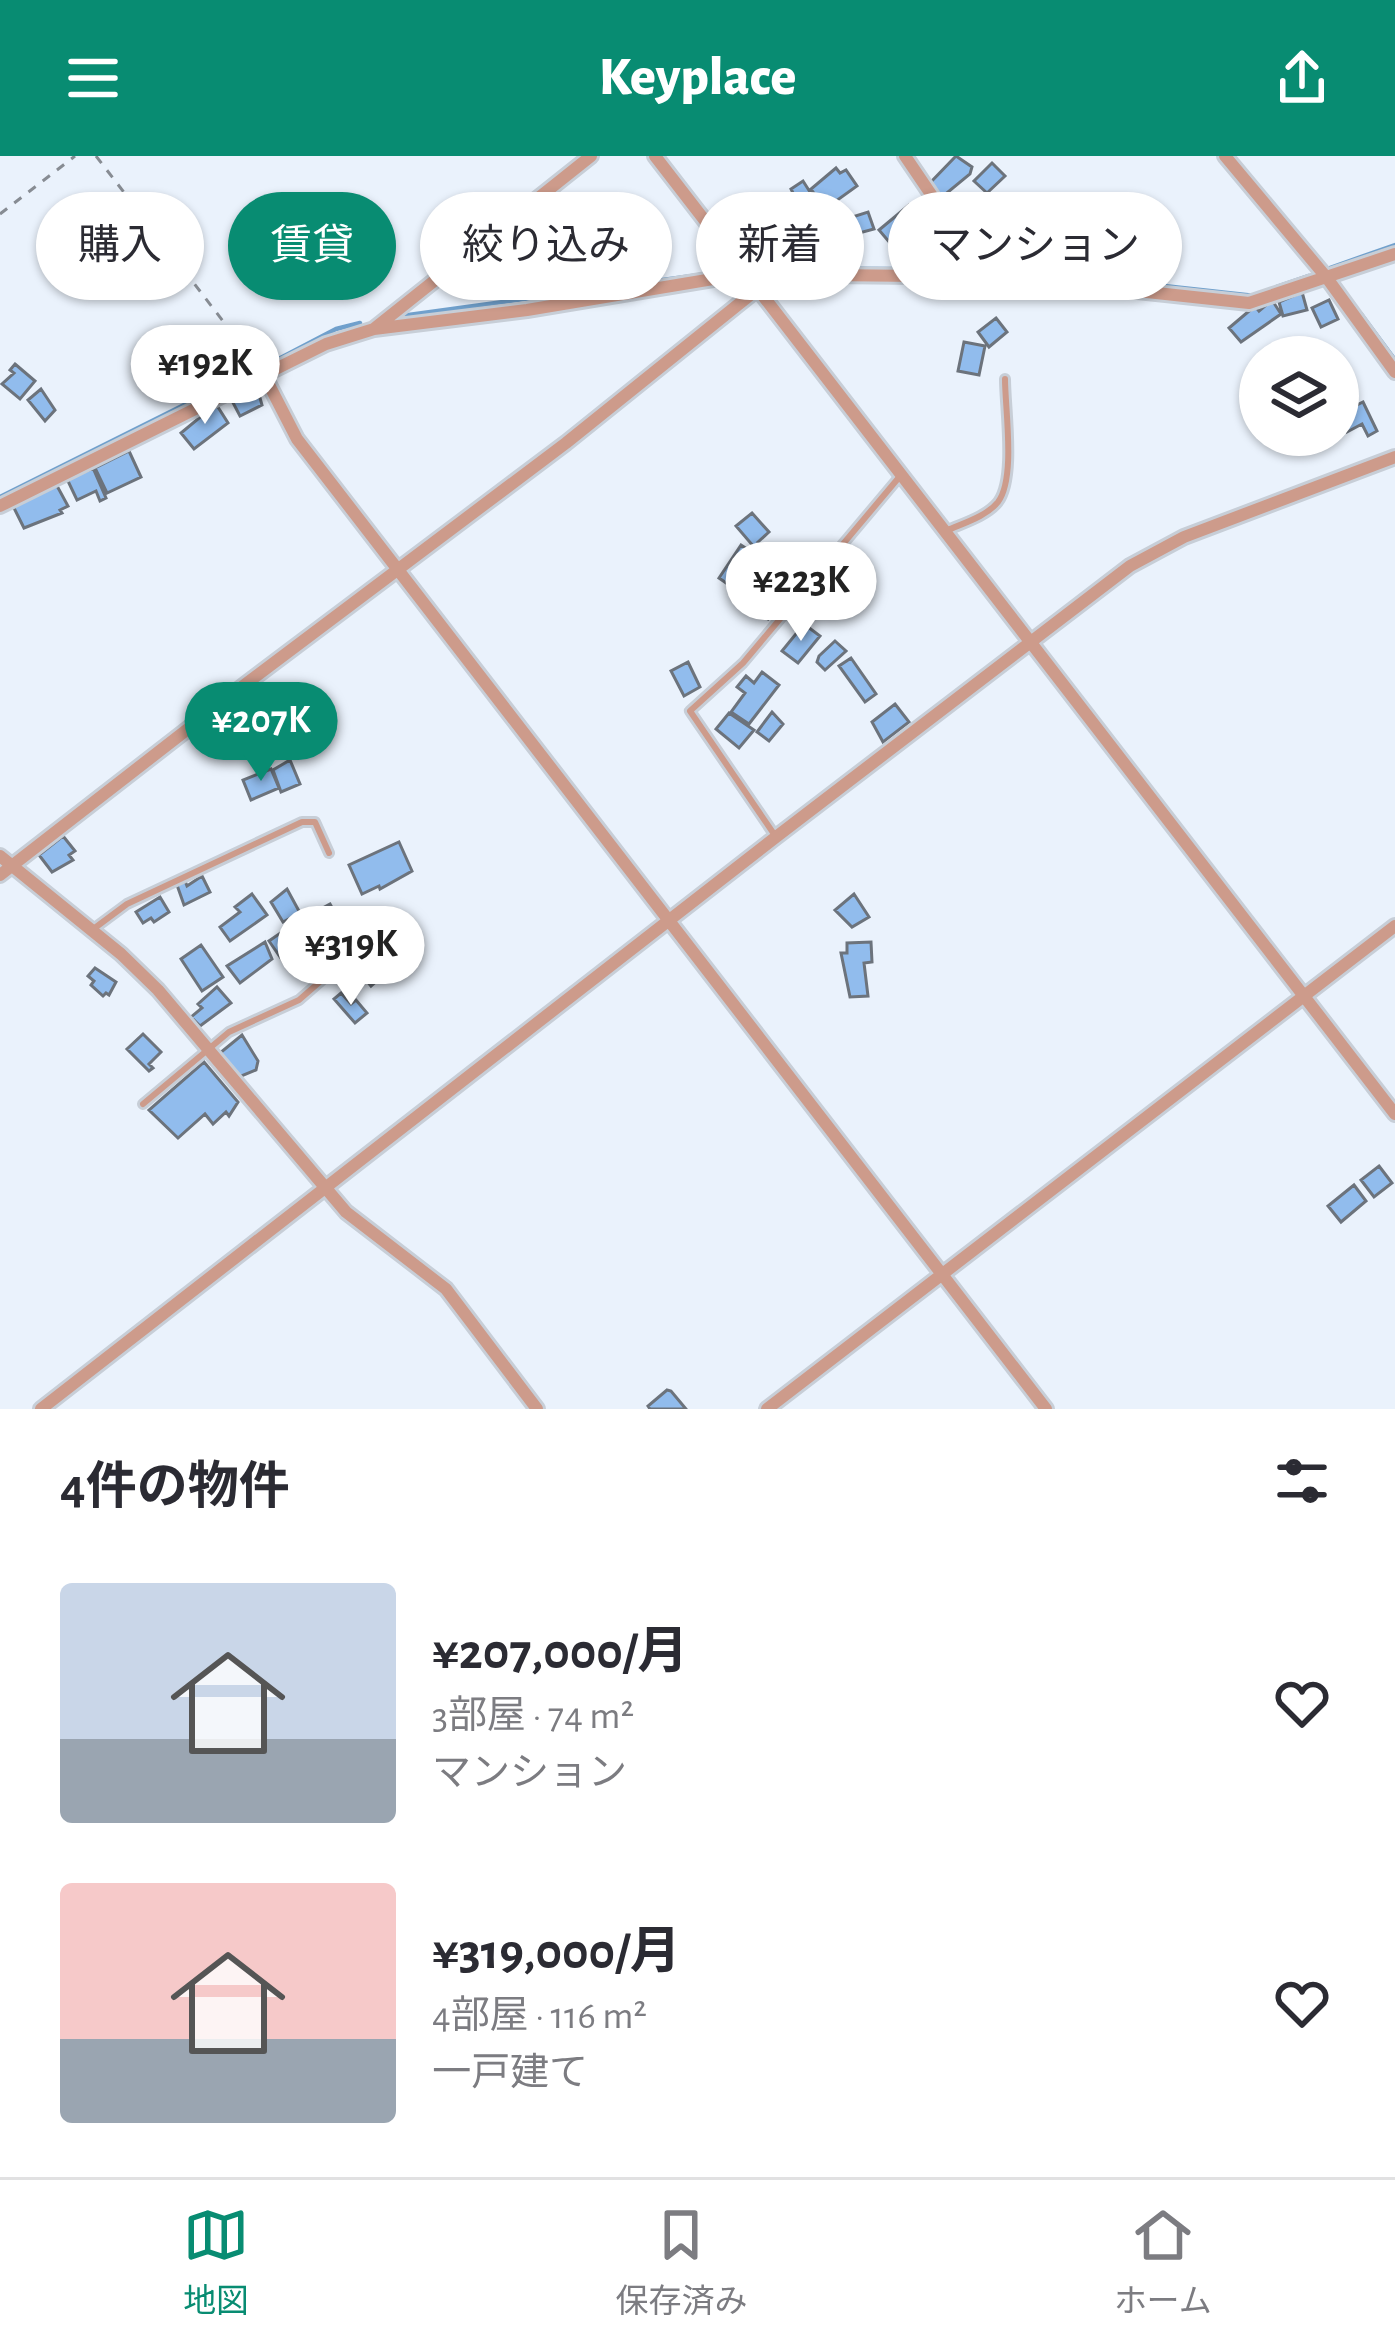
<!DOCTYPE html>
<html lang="ja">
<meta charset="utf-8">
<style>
body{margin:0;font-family:"Alegreya Sans","Noto Sans JP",sans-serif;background:#f7f7f7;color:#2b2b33;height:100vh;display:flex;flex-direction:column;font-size:45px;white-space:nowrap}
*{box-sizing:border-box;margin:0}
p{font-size:39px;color:#7c7c81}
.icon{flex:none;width:66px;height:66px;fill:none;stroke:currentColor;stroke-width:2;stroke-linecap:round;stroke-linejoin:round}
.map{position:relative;height:1253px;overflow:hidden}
.sheet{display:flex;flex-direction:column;background:#fff;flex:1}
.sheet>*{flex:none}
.hud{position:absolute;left:36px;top:36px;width:1323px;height:108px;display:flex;gap:24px}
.buttons{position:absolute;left:1239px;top:180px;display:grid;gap:24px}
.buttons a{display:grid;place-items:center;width:120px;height:120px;border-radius:50%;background:#fff;box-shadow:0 3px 9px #0004;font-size:60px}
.price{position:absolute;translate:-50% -102px;padding:0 27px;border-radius:42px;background:#fff;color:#222;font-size:39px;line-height:78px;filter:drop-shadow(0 3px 6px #0008)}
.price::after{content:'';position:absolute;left:50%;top:72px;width:36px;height:27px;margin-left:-18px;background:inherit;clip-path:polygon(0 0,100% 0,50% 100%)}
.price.current{background:#088c72;color:#fff}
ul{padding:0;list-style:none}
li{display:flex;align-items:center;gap:36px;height:300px;padding:0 60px}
li span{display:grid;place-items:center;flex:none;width:336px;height:240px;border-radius:12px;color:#555}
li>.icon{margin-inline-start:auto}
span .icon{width:144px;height:144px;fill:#fffc;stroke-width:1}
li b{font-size:51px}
h2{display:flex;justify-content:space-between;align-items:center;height:144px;padding:0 60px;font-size:51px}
.tag{padding:0 42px;border-radius:54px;background:#fff;box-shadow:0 3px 9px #0004;font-size:42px;line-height:108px}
.tag.current{background:#088c72;color:#fff}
header{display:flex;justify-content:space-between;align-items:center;height:156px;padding:0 60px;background:#088c72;color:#fff;font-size:54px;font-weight:800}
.menu{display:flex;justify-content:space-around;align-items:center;height:168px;border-top:3px solid #e1e1e2;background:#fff;font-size:33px;color:#7c7c81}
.menu a{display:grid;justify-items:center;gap:6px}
.menu .current{color:#088c72}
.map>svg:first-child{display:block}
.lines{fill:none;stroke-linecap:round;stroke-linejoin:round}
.stream{stroke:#70a0cc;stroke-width:4.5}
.building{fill:#91bced;stroke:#6c737c;stroke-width:3}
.lane-casing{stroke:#c7ced7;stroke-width:12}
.street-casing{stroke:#c7ced7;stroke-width:18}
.path{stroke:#878c93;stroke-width:3;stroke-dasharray:9 9;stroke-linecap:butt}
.lane{stroke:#cd9b8b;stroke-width:6}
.street{stroke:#cd9b8b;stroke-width:12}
</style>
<header><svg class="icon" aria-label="menu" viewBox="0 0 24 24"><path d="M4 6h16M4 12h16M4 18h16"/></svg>Keyplace<svg class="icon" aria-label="share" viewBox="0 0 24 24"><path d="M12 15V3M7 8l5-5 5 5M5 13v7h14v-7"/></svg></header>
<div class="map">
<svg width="1395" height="1253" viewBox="0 0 1395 1253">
<rect width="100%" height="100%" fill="#eaf2fc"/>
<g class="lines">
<!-- stream -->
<path class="stream" d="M753 112 1019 114 1255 140
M1327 113 1395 89
M1277 131 1309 120
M1361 158 1395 204
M394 161 721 116
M269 208 336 173 360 167
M0 341 248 217"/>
</g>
<!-- building -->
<path class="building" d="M956 0 972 11 970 18 942 41 929 28Z
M992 7 1005 20 987 37 974 25Z
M836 12 840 17 846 14 857 30 825 53 811 33Z
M803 25 817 47 770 78 779 91 768 98 758 82 767 76 760 65 763 59 794 39 791 33Z
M909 49 927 66 918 73 921 77 896 94 879 74Z
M868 56 874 73 859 77 861 82 837 88 830 68Z
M1302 136 1307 154 1283 160 1279 146Z
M1272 144 1281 158 1241 186 1229 172 1255 150 1259 155Z
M1329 144 1338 163 1321 171 1312 152Z
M996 162 1007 176 989 191 978 176Z
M964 186 985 190 979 219 958 215Z
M15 208 35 225 20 243 2 228 14 217 10 214Z
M256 228 262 249 240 260 230 241Z
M41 233 55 254 45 265 28 244Z
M1363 246 1377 275 1368 280 1362 268 1347 276 1339 258Z
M216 248 228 267 194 293 181 277Z
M129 295 141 321 107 337 95 312Z
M93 312 106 342 100 345 96 335 77 344 67 323Z
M56 328 68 350 60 354 62 357 24 372 13 350Z
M752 357 769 376 758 386 765 394 760 398 736 370Z
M741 389 756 399 755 406 732 431 719 422Z
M767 428 784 441 768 463 756 455 760 450 755 446Z
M804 468 820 480 798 507 782 495Z
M835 485 846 495 825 514 817 506 819 500Z
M851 502 876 538 865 546 839 510Z
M688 506 700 531 684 540 671 515Z
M762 516 779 529 749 568 731 556 745 537 737 531 746 520 754 527Z
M895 548 909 566 883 586 872 566Z
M772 556 783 568 769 585 757 576Z
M729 557 754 574 739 592 716 573Z
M290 604 300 628 281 636 273 614Z
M271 613 279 632 251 644 243 624Z
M63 680 75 695 69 699 73 704 52 716 39 699Z
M399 686 412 715 380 733 379 730 362 738 349 709Z
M202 720 210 736 184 749 177 729 185 725 187 730Z
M287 733 300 757 283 766 271 746Z
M252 738 267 759 230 785 220 771 240 756 235 751Z
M854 738 869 761 852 771 835 754Z
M160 741 169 756 154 766 151 762 143 767 136 756Z
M330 748 335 757 298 777 293 768Z
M282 776 298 798 285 808 269 785Z
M389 778 407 798 371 830 354 809Z
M265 786 272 803 240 827 227 810Z
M871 786 872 806 864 807 868 840 850 841 841 797H847V787Z
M201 789 223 821 202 835 181 803Z
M95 812 116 826 109 839 106 837 103 840 91 829 94 825 88 820Z
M217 831 231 847 200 870 191 861 202 852 198 848Z
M341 837 351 848 356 844 367 857 355 867 334 843Z
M143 878 161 896 149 908 153 912 149 915 127 893Z
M242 879 258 905 256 914 239 921 220 897Z
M204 906 238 946 229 960 226 956 213 968 205 958 178 982 149 954Z
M1379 1010 1392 1027 1374 1041 1361 1024Z
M1354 1029 1366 1045 1341 1066 1328 1050Z
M667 1234 671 1235 686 1253H650L648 1250Z"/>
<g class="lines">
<defs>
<path id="lane" d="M948 374C964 367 987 360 998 346 1016 322 1005 253 1005 223
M776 681 690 555 743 507 901 319
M92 774 127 748 302 666H315L329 697
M143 948 229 876 299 844 386 768"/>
<path id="street" d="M655 0 1395 958
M905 0 964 87 965 120
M1225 0 1327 122 1395 216
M375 172 591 0
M264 219 297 283 1046 1253
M0 350 326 188 374 173 527 154 743 118 1008 121 1249 147 1395 98
M0 700 121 798 158 834 346 1056 446 1133 537 1253
M0 719 247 527 566 287 760 131
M41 1253 776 681 1130 410 1184 381 1395 301
M767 1253 1395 770"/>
</defs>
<!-- lane casing -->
<use href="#lane" class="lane-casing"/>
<!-- street casing -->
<use href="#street" class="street-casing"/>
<!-- path -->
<path class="path" d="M96 0 256 208
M0 58 75 0"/>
<!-- lane -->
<use href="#lane" class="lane"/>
<!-- street -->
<use href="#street" class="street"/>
</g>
</svg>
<div class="buttons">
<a><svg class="icon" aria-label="layers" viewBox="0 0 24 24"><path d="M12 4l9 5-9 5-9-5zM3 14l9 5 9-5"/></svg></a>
</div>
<b class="price" style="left:205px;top:271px">¥192K</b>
<b class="price" style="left:801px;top:488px">¥223K</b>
<b class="price current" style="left:261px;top:628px">¥207K</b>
<b class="price" style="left:351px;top:852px">¥319K</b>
<div class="hud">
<a class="tag">購入</a>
<a class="tag current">賃貸</a>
<a class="tag">絞り込み</a>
<a class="tag">新着</a>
<a class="tag">マンション</a>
</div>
</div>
<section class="sheet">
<h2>4件の物件<svg class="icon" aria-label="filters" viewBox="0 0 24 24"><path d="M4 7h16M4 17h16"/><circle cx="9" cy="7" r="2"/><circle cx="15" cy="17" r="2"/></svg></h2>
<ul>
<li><span style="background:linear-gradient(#c9d6e8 65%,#9aa5b1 0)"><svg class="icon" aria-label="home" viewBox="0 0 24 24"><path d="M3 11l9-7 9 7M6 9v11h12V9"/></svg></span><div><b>¥207,000/月</b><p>3部屋 · 74 m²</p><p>マンション</p></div><svg class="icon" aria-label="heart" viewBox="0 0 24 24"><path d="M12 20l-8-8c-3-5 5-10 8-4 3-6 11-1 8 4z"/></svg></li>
<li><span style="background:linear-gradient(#f6c9c9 65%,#9aa5b1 0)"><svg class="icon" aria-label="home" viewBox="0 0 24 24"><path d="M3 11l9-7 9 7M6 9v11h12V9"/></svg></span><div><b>¥319,000/月</b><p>4部屋 · 116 m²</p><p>一戸建て</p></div><svg class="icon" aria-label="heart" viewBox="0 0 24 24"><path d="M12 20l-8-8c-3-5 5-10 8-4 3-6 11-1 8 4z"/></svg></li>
</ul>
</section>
<nav class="menu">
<a class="current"><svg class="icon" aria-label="map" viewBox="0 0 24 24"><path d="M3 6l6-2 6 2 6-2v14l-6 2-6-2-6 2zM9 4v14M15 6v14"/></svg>地図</a>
<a><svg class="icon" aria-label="saved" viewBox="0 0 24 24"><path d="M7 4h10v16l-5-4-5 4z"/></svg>保存済み</a>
<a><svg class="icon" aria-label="home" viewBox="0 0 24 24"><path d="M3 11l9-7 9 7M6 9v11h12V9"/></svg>ホーム</a>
</nav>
